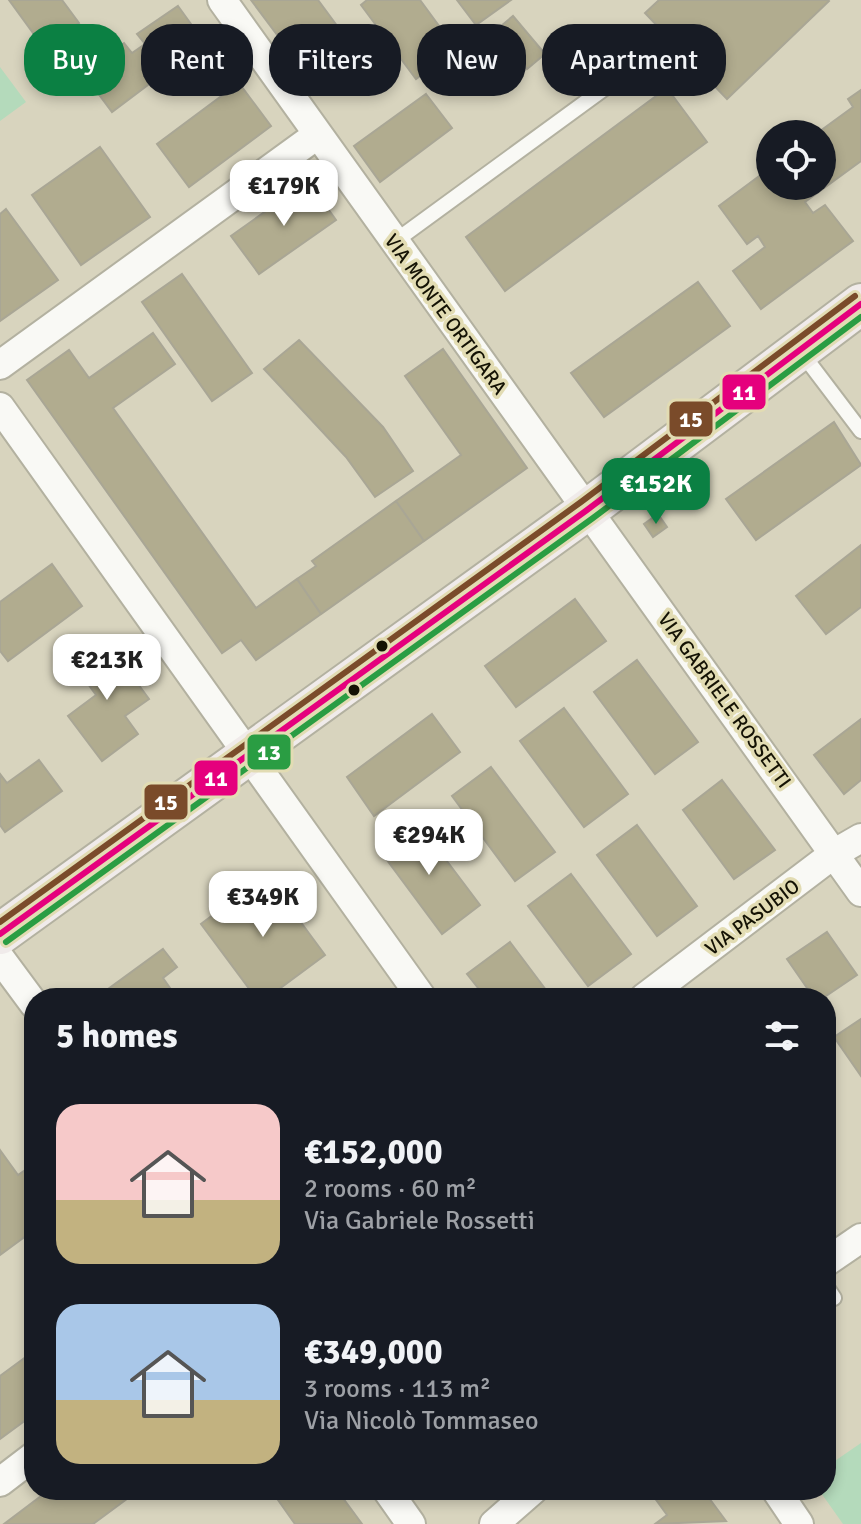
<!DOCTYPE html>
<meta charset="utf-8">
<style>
body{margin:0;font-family:Signika,sans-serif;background:#20242c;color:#f1f3f6;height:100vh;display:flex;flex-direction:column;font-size:30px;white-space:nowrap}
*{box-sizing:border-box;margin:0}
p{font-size:26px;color:#9ea1a6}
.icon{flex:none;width:44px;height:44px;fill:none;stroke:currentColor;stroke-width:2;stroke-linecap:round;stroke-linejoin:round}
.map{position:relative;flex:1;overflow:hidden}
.details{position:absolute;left:24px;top:988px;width:812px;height:512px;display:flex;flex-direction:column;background:#171b24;border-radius:32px;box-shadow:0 4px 12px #0003}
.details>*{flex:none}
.top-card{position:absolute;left:24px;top:24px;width:814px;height:72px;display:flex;gap:16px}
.tools{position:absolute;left:756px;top:120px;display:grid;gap:16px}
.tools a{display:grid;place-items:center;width:80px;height:80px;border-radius:50%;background:#171b24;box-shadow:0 4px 12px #0003;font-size:40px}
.price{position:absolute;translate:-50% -68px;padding:0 18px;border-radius:16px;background:#fff;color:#222;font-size:26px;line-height:52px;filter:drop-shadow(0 2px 4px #0008)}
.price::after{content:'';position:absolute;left:50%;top:48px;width:24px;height:18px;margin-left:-12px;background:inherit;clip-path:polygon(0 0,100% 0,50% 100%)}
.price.on{background:#0b8043;color:#fff}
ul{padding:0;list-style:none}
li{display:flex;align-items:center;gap:24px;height:200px;padding:0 32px}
li span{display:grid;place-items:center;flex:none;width:224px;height:160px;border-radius:24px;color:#555}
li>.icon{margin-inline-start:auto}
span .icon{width:96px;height:96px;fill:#fffc;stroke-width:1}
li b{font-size:34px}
h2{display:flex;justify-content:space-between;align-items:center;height:96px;padding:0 32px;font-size:34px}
.tag{padding:0 28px;border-radius:32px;background:#171b24;box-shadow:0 4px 12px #0003;font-size:28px;line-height:72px}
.tag.on{background:#0b8043;color:#fff}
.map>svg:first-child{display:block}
.green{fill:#b4dabb}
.building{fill:#b1ac8f;stroke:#a9a695;stroke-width:2}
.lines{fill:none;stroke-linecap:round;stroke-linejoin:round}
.lane-casing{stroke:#b3b1a0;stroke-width:18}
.street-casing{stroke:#b3b1a0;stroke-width:32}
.secondary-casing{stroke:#b3b1a0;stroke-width:44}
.lane{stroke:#f9f9f5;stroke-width:14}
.street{stroke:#f9f9f5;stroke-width:28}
.secondary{stroke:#f0ebea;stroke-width:40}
.bus-1-casing{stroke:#e2dcb3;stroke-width:12}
.bus-2-casing{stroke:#e2dcb3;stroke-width:12}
.bus-3-casing{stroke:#e2dcb3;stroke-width:12}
.bus-1{stroke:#e5007d;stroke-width:6}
.bus-2{stroke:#2a9d43;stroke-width:6}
.bus-3{stroke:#7a4b2a;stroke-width:6}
.bus-dot{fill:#141204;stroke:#e2dcb3;stroke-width:3}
.labels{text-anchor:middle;stroke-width:7;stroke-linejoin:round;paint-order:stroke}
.street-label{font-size:20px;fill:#141204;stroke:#e2dcb3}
.line-badge{stroke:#e2dcb3;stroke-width:3}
.badge-label{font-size:22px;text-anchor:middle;font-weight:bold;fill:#fff}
</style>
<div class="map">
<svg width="861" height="1524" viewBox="0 0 861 1524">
<rect width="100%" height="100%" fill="#d8d4be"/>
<!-- green -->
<path class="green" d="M0 67 26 102 0 121Z
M861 1443V1524H843L819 1490H826V1467Z"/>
<!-- building -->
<path class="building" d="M9 0H62L79 23 44 48Z
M251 0H318L363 61 320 92Z
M367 0H420L456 49 416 79 361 5Z
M457 0H511L476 25Z
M659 0H828L829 1 727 99 645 13Z
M178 6 209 49 156 87 152 82 112 112 83 73 124 43 132 53 145 44 137 34Z
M513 16 545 54 527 69 495 31Z
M239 83 271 126 189 187 157 144Z
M667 88 707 142 505 291 466 237Z
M861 90V161L805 202 813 213 825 205 853 241 761 309 733 271 765 247 758 236 747 244 719 206 770 168V186H822V134H816L853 107 848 99Z
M426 94 452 128 380 182 354 146Z
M100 147 150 217 81 265 32 195Z
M308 181 336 220 259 274 231 236Z
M6 209 58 280 0 321V214Z
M182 274 252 373 212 401 142 302Z
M698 282 730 326 604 417 571 373Z
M153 333 175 364 113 408 256 608 297 579 321 614 256 660 241 640 222 653 27 380 69 350 89 378Z
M299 340 383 427 413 471 375 497 346 457 264 369Z
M443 349 527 468 424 541 396 501 461 455 405 376Z
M834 422 861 465 756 540 726 499Z
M396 501 424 541 321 614 297 579 316 566 312 561Z
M658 514 667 527 653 537 644 524Z
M861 545V607L826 634 796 596Z
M52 564 82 606 8 661 0 651V602Z
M575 599 606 641 516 707 485 666Z
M107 642 149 699 125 716 138 734 102 761 68 716 96 695 75 666Z
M637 660 698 742 655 774 594 692Z
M564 708 628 794 584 827 520 741Z
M432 714 460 752 374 816 347 777Z
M861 719V780L844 794 814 755Z
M39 760 62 791 5 832 0 825V774L7 783Z
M491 767 555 852 515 881 452 796Z
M722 780 775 850 734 879 683 810Z
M416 820 480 905 442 934 378 848Z
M637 825 697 906 657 936 597 855Z
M571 874 631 954 588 986 528 906Z
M266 875 325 955 267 998H256L201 924Z
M827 932 857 975 823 998H814L787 959Z
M510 942 552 998H486L467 974Z
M163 949 177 967 163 978 177 998H109L104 992Z
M861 1019V1076L834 1037Z
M0 1150 18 1175 34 1164V1230L0 1255Z
M34 1351V1414L0 1439V1376Z
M49 1490H139L93 1524H4Z
M271 1490H337L362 1524H295Z
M649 1490H703L726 1521 655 1524 667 1515Z"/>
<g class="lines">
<defs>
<path id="lane" d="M394 242 635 66
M801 352 861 431
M826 1286 834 1298"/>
<path id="street" d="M222 0 861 892
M0 365 317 135
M0 407 422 998
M0 958 34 1004
M644 998 835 853 861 838
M826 1262 861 1238
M0 1482 34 1456
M387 1490 411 1524
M776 1490 799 1524
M494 1524 533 1490"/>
<path id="secondary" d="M0 934 587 510 861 304"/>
</defs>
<!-- lane casing -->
<use href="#lane" class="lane-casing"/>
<!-- street casing -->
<use href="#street" class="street-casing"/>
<!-- secondary casing -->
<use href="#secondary" class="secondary-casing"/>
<!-- lane -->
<use href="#lane" class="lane"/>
<!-- street -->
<use href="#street" class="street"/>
<!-- secondary -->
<use href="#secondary" class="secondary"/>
<defs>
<path id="bus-1" d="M0 934 587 510 861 304"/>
<path id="bus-2" d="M6 942 593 518 861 317"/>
<path id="bus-3" d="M0 922 581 502 855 296"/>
</defs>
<!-- bus-1 casing -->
<use href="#bus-1" class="bus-1-casing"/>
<!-- bus-2 casing -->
<use href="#bus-2" class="bus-2-casing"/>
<!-- bus-3 casing -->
<use href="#bus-3" class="bus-3-casing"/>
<!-- bus-1 -->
<use href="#bus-1" class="bus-1"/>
<!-- bus-2 -->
<use href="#bus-2" class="bus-2"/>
<!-- bus-3 -->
<use href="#bus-3" class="bus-3"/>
</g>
<!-- markers -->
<g class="bus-dot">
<circle cx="382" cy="646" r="7"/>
<circle cx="354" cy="690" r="7"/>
</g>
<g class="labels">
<!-- street labels -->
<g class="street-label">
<text transform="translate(446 314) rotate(54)" y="7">VIA MONTE ORTIGARA</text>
<text transform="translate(725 700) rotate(54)" y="7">VIA GABRIELE ROSSETTI</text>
<text transform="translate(752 917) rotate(-37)" y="7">VIA PASUBIO</text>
</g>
</g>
<g class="line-badge">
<rect x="721" y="373" width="46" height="38" rx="8" fill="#e5007d"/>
<rect x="668" y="400" width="46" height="38" rx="8" fill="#7a4b2a"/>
<rect x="246" y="733" width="46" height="38" rx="8" fill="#2a9d43"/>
<rect x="193" y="759" width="46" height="38" rx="8" fill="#e5007d"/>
<rect x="143" y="783" width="46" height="38" rx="8" fill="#7a4b2a"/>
</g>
<g class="badge-label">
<text x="744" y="400">11</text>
<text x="691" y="427">15</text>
<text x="269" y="760">13</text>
<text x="216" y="786">11</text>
<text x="166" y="810">15</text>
</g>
</svg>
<div class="tools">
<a><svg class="icon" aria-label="locate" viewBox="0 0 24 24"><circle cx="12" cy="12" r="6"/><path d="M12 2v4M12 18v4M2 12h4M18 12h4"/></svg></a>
</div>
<b class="price" style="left:284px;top:228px">€179K</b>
<b class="price on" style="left:656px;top:526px">€152K</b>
<b class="price" style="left:107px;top:702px">€213K</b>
<b class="price" style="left:429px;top:877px">€294K</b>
<b class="price" style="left:263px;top:939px">€349K</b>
<div class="top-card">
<a class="tag on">Buy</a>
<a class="tag">Rent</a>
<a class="tag">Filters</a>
<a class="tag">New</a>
<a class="tag">Apartment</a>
</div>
<section class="details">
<h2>5 homes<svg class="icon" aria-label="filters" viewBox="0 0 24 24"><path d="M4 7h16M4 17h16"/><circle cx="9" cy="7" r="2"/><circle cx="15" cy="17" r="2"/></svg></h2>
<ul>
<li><span style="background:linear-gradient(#f6c9c9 60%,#c2b280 0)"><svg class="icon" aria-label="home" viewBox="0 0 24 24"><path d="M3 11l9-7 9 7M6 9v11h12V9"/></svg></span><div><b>€152,000</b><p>2 rooms · 60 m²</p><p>Via Gabriele Rossetti</p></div></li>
<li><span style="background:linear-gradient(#a9c7e8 60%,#c2b280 0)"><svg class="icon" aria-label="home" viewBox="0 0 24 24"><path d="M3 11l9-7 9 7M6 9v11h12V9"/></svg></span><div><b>€349,000</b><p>3 rooms · 113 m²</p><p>Via Nicolò Tommaseo</p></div></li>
</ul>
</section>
</div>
